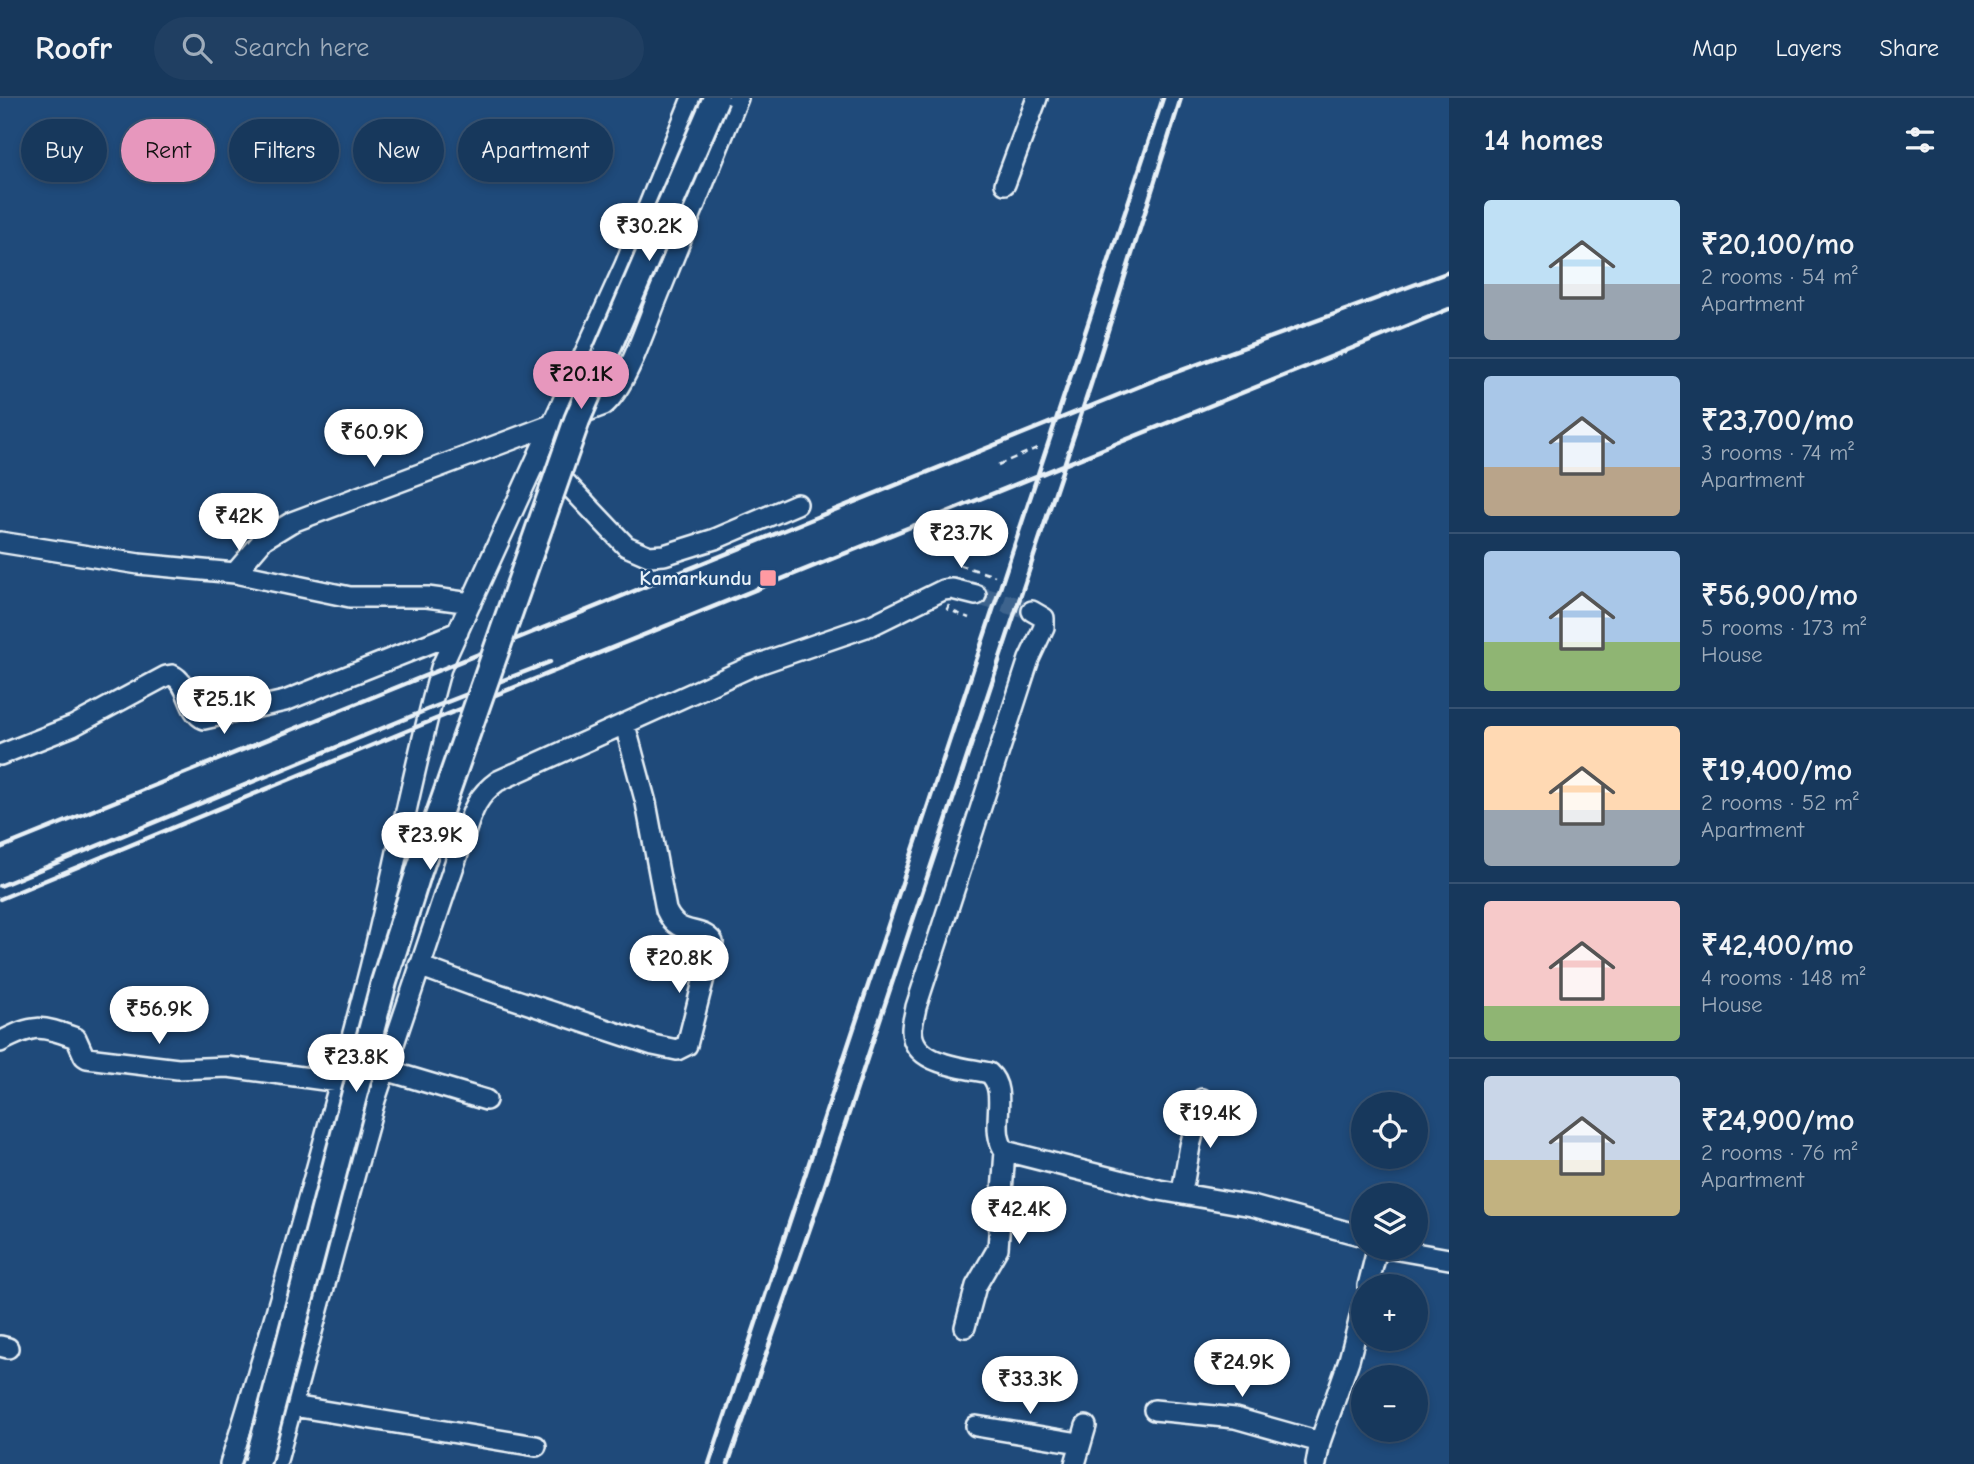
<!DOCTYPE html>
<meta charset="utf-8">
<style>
body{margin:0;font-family:"Comic Neue",sans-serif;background:#203f62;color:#f1f3f6;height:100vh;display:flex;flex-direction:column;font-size:26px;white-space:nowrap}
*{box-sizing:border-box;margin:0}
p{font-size:23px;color:#9eacbb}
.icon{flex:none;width:38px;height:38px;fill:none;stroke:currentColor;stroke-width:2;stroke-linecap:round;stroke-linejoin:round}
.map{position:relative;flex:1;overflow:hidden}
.panel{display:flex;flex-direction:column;background:#17385c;width:525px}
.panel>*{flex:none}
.banner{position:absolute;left:21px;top:21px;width:665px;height:63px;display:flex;gap:14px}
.buttons{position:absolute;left:1351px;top:994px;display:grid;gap:14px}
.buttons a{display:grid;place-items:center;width:77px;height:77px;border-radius:50%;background:#17385c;box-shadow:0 4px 10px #0003,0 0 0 2px #365272;font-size:35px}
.price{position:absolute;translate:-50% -60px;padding:0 16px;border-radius:24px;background:#fff;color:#222;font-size:23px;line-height:46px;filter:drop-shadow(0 2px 4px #0008)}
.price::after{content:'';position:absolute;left:50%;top:42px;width:21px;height:16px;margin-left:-10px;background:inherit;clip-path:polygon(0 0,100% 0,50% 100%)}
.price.active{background:#e797bd;color:#111}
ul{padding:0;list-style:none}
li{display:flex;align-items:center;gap:21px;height:175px;padding:0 35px}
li+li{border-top:2px solid #365272}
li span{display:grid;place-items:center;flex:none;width:196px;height:140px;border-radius:7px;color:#555}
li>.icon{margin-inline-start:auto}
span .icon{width:84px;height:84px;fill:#fffc;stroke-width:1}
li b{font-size:30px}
h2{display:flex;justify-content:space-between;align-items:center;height:84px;padding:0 35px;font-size:30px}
.tag{padding:0 24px;border-radius:32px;background:#17385c;box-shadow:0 4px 10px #0003,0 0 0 2px #365272;font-size:24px;line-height:63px}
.tag.active{background:#e797bd;color:#111}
header{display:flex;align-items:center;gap:42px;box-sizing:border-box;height:98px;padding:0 35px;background:#17385c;border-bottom:2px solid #365272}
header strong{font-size:33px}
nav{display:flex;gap:38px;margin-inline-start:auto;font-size:24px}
.search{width:490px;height:63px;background:#203f62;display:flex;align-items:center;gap:18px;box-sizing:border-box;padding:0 24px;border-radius:38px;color:#9eacbb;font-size:26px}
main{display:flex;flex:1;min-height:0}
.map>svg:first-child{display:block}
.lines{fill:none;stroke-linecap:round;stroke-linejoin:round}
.minor-tunnel{stroke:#3d638d;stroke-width:19;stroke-dasharray:19 10;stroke-linecap:butt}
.minor-casing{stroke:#e8f1f8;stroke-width:24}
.path{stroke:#e8f1f8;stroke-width:2.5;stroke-dasharray:7 5;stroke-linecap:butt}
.minor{stroke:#1f4a7a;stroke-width:19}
.rail{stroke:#e8f1f8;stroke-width:4.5}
.major-bridge-casing{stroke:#e8f1f8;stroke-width:30;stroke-linecap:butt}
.major-bridge{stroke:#1f4a7a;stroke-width:24}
.poi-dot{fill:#ff9aa2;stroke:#1f4a7a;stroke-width:2.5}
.labels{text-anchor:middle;stroke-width:5;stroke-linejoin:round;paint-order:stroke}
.poi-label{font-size:21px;font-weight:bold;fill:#e8f1f8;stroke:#1f4a7a;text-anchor:end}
</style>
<header>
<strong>Roofr</strong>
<div class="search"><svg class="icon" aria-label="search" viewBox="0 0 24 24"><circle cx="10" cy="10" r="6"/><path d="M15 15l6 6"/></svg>Search here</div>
<nav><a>Map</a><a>Layers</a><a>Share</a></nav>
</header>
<main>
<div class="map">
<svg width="1449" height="1366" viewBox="0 0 1449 1366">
<rect width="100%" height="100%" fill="#1f4a7a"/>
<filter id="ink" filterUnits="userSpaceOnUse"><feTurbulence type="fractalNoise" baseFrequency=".0143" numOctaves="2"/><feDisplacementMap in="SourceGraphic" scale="14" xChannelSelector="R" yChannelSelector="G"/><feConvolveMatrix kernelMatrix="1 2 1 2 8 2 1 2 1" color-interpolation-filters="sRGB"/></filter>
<g filter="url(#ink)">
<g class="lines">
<!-- minor-tunnel -->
<path class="minor-tunnel" d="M976 497 1032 513"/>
<defs>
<path id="minor" d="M1005 86 1037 0
M550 368 626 448 649 458 664 457 715 441 797 406
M0 444 139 466 235 475 350 499H427L471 505
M235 475 264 441 292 424 604 307C627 288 646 227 658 198 684 132 711 66 738 0
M1032 513 1044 520V529L1029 561 916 909C915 916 912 924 912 932 912 967 963 969 989 975 1010 994 988 1031 1005 1053L1159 1092 1252 1108 1363 1138
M0 657 73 628 166 578 172 577C190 585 187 614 204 621L285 603 458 534
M419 868 471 887 653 947 677 952 687 947 713 844C700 826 679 841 666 812L646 705 625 627
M0 944C35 926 39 927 76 940L84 958 87 960 178 971 228 969 339 984
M385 972 486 1002
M1182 1094 1190 1048 1202 1001
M1387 1150 1449 1161
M1368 1188 1376 1156V1150
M965 1229 976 1188 998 1150 1005 1053
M0 1248 8 1250
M293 1308 536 1348
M1154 1312 1235 1320 1320 1344
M976 1328 1079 1345
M230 1366C279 1212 321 1057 362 901 392 791 410 679 441 570L625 167 692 0
M276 1366 375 1002 462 744C471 718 474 700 498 683L750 569 872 527 943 492 952 491 976 497
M1075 1366 1086 1328
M1316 1366 1320 1344 1349 1262 1363 1208"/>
</defs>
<!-- minor casing -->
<use href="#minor" class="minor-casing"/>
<!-- path -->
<path class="path" d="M998 367 1037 350
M959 467 995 478
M949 507 947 511 969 520"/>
<!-- minor -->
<use href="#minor" class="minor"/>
<!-- rail -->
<path class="rail" d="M0 750 1160 280 1449 174
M0 788 429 611 550 564
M0 801 426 625 1449 211
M709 1366 1163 0
M728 1366 825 1087 1091 286 1181 0"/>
<defs>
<path id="major-bridge" d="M257 1366 384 884 419 773 577 322 716 0"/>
</defs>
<!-- major-bridge casing -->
<use href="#major-bridge" class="major-bridge-casing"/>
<!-- major-bridge -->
<use href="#major-bridge" class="major-bridge"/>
</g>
</g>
<!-- markers -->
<rect class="poi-dot" x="759" y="471" width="18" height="18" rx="3.5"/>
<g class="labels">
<!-- poi labels -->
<g class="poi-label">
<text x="752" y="487">Kamarkundu</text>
</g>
</g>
</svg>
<div class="buttons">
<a><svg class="icon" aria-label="locate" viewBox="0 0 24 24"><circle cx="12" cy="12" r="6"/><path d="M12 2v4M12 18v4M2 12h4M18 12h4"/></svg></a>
<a><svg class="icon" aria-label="layers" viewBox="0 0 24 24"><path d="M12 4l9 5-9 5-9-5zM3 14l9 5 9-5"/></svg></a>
<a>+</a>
<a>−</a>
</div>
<b class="price" style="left:649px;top:165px">₹30.2K</b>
<b class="price active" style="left:581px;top:313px">₹20.1K</b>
<b class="price" style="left:374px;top:371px">₹60.9K</b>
<b class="price" style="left:239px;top:455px">₹42K</b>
<b class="price" style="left:961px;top:472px">₹23.7K</b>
<b class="price" style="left:224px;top:638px">₹25.1K</b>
<b class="price" style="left:430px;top:774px">₹23.9K</b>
<b class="price" style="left:679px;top:897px">₹20.8K</b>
<b class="price" style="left:159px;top:948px">₹56.9K</b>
<b class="price" style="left:356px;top:996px">₹23.8K</b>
<b class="price" style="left:1210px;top:1052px">₹19.4K</b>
<b class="price" style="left:1019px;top:1148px">₹42.4K</b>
<b class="price" style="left:1242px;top:1301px">₹24.9K</b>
<b class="price" style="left:1030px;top:1318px">₹33.3K</b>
<div class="banner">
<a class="tag">Buy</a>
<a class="tag active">Rent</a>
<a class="tag">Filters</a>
<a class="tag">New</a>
<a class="tag">Apartment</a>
</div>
</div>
<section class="panel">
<h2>14 homes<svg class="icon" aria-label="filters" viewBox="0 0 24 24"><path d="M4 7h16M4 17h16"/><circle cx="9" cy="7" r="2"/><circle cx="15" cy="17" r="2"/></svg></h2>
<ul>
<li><span style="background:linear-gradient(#bfe0f5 60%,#9aa5b1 0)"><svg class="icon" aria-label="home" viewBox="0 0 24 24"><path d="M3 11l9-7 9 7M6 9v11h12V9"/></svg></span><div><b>₹20,100/mo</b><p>2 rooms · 54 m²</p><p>Apartment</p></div></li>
<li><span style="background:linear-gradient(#a9c7e8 65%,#b9a48a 0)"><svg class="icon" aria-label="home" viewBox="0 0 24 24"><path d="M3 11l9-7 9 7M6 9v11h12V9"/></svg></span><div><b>₹23,700/mo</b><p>3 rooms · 74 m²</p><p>Apartment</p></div></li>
<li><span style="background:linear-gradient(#a9c7e8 65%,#8fb573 0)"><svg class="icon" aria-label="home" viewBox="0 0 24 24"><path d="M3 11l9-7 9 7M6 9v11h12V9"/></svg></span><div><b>₹56,900/mo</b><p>5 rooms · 173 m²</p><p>House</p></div></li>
<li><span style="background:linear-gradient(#ffd9b3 60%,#9aa5b1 0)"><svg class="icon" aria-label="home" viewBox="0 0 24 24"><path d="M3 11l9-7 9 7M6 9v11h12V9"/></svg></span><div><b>₹19,400/mo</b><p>2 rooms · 52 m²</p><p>Apartment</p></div></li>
<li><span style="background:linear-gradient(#f6c9c9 75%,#8fb573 0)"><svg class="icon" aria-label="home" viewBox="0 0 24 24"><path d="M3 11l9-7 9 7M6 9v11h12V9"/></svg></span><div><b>₹42,400/mo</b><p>4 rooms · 148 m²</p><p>House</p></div></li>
<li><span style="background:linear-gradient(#c9d6e8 60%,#c2b280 0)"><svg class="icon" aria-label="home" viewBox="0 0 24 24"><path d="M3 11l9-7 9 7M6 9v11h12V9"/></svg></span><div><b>₹24,900/mo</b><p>2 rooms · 76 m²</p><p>Apartment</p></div></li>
</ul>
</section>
</main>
